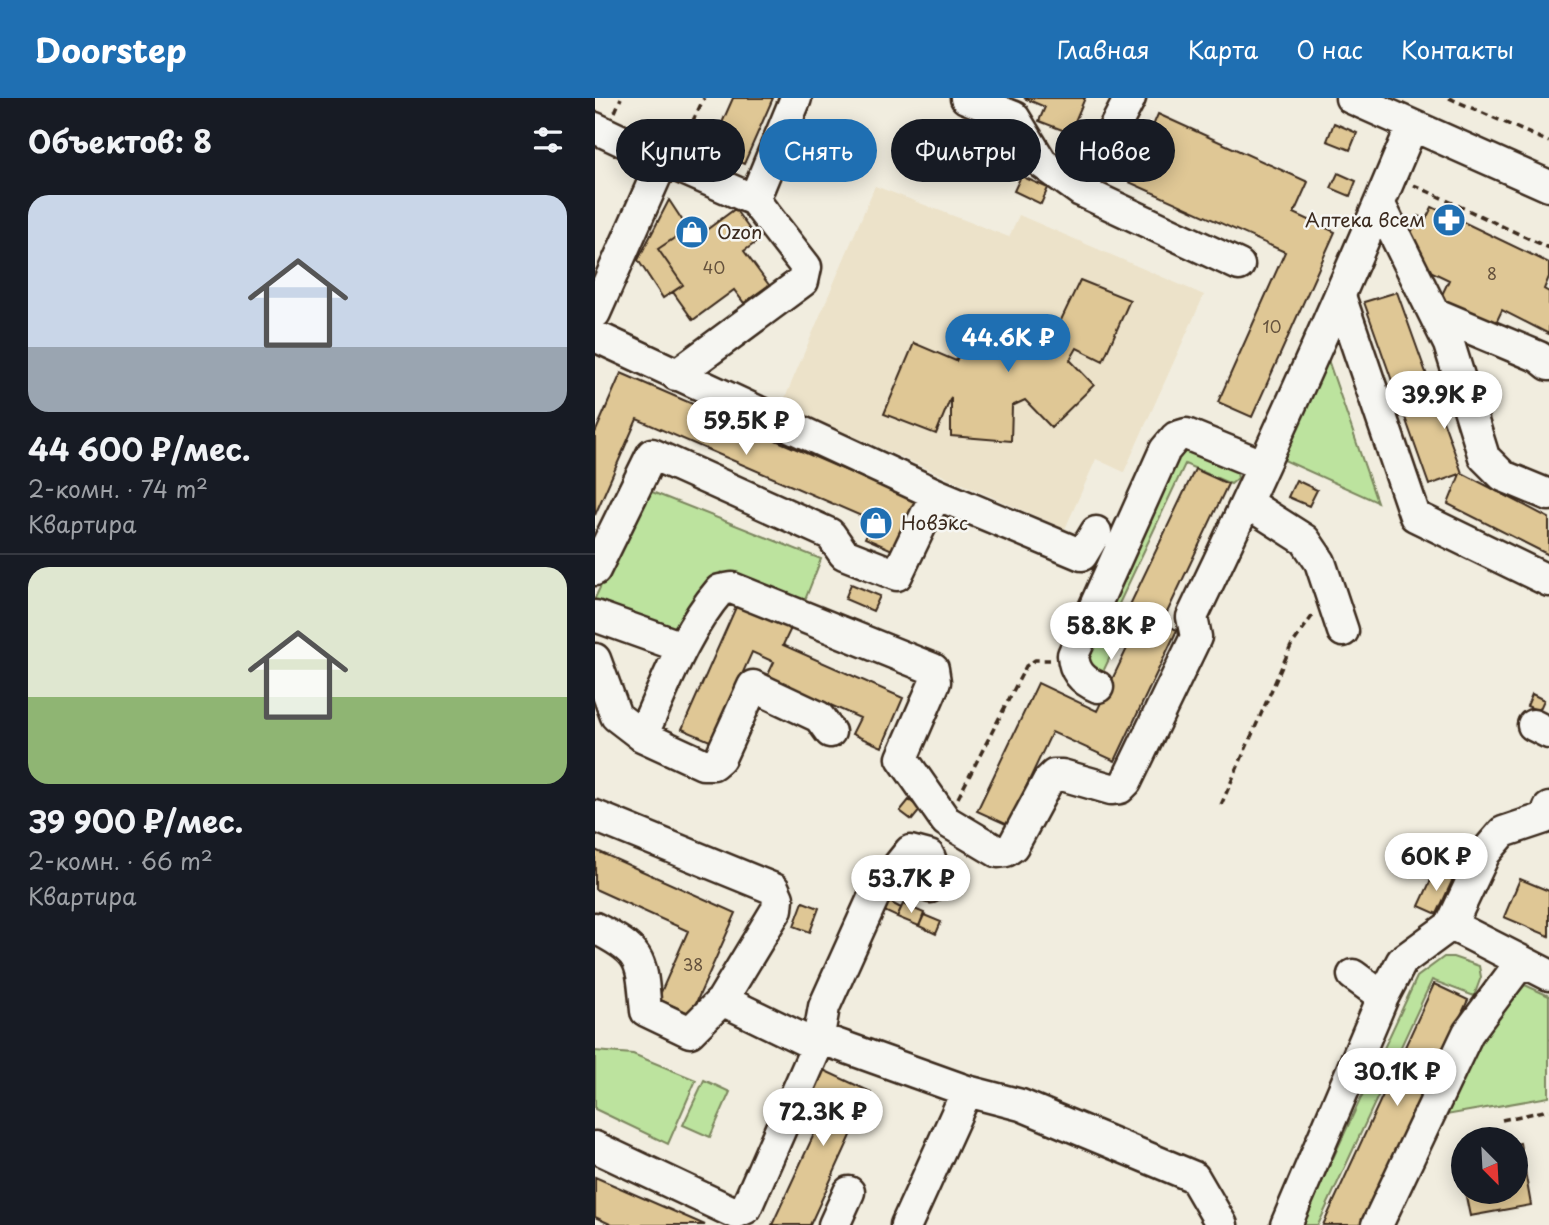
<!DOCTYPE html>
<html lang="ru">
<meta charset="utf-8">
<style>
body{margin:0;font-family:"Playpen Sans",sans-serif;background:#242831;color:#f1f3f6;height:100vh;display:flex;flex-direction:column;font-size:26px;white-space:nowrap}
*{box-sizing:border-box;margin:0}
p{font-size:23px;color:#9ea1a6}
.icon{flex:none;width:38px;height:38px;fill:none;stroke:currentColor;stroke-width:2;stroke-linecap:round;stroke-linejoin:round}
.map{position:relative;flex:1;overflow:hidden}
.panel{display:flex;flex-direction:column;background:#171b24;width:595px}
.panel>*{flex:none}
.guide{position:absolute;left:21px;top:21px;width:665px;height:63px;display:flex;gap:14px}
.needle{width:46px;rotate:156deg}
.fabs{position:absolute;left:856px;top:1029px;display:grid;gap:14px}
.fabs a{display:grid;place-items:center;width:77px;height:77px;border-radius:50%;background:#171b24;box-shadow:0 4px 18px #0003;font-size:35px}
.price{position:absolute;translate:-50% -60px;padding:0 16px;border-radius:24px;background:#fff;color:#222;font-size:23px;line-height:46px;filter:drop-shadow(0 2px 4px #0008)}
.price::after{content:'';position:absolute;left:50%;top:42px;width:21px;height:16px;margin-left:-10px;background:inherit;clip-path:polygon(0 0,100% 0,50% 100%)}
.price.on{background:#1f6fb2;color:#fff}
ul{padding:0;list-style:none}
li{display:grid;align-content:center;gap:14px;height:371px;padding:0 28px}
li+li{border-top:2px solid #363941}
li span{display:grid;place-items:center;height:217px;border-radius:21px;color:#555}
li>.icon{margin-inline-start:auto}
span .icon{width:126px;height:126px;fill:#fffc;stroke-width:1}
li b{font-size:30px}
h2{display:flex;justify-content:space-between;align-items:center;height:84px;padding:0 28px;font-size:30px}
.tag{padding:0 24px;border-radius:32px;background:#171b24;box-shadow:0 4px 18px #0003;font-size:24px;line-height:63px}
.tag.on{background:#1f6fb2;color:#fff}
header{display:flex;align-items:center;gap:42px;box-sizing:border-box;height:98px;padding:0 35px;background:#1f6fb2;color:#fff}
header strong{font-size:33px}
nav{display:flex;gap:38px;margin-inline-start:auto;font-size:24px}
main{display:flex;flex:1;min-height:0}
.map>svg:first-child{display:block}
.built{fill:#ece2c9}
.green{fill:#bce39e;stroke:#7c865e;stroke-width:2}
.building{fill:#dfc795;stroke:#3b2a1e;stroke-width:2}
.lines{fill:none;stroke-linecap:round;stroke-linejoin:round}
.minor-casing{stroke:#3b2a1e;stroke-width:35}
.path{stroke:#3b2a1e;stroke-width:3.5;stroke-dasharray:7 5;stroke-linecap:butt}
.minor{stroke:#f6f6f2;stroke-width:30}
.labels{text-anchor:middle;stroke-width:5;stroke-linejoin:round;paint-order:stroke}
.number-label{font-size:16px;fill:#64513c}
.poi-label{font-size:19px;fill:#3b2a1e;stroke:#f6f6f2;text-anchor:start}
</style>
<header>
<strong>Doorstep</strong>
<nav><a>Главная</a><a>Карта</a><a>О нас</a><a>Контакты</a></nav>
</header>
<main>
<section class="panel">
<h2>Объектов: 8<svg class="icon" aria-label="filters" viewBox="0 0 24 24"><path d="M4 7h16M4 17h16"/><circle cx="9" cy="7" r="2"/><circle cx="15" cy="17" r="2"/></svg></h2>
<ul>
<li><span style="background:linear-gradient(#c9d6e8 70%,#9aa5b1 0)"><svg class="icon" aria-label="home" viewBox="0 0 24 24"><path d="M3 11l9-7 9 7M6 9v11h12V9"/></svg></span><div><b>44 600 ₽/мес.</b><p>2-комн. · 74 m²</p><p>Квартира</p></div></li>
<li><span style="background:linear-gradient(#dfe7d0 60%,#8fb573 0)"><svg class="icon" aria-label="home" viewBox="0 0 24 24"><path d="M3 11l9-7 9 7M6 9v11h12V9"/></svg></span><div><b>39 900 ₽/мес.</b><p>2-комн. · 66 m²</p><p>Квартира</p></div></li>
</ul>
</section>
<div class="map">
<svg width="954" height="1127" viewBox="0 0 954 1127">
<rect width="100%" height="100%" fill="#f1eddf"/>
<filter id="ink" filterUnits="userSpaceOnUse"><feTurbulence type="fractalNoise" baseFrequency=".0143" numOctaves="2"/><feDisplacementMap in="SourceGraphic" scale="14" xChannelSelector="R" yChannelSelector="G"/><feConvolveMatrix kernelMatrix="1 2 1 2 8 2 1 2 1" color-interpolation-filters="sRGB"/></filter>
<g filter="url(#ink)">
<!-- built -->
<path class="built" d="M280 88 414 139 424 117 609 197 529 374 501 361 470 431 187 307Z"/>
<!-- green -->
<path class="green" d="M731 256 782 404 689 362Z
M587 350 641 370 643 380 636 386 590 366 522 510 535 517 506 578 488 558Z
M52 392 226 461 210 502 126 474 107 489 82 538 0 505V500Z
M849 859H858L884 868 886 879 879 898 837 882 723 1127H707L822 879Z
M930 887 954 898V999L840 1019 894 927Z
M0 953 38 956 101 982 73 1046 0 1011Z
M109 982 135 994 115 1039 88 1027Z"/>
<!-- building -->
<path class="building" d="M138 0H178L149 66 115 52Z
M429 0H490L475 35 444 23 450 9Z
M563 16 713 84 699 115 740 134 657 319 623 304 690 154 534 84Z
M739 25 762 35 755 52 732 43Z
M743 75 761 83 755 98 736 90Z
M426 78 453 90 446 106 419 93Z
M74 102 93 131 63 151 88 187 68 200 43 162Z
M837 109 954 165V179L949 191 954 194V236L907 212 900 227 845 201 854 182 833 172 816 135 824 118 831 121Z
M140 111 163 143 149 153 174 187 149 205 139 192 98 222 78 194 88 187 63 151 93 131 99 141Z
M485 182 535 202 508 263 482 250 475 262 499 287 456 329 430 302 417 308 416 343 356 338V299L341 336 289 316 319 245 361 263 375 235 420 255 458 239Z
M802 194 867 375 954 420V457L853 406 865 376 834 387 769 204Z
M26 275 326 405 304 455 270 440 278 423 42 321 0 417V335Z
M600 371 633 386 567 525 582 532 520 663 457 634 413 727 382 713 443 585 502 613 549 515 534 509Z
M701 382 722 392 714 408 693 399Z
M256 486 285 498 278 513 250 501Z
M145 500 199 524 188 547 308 600 287 649 257 636 265 620 172 579 179 564 157 554 117 644 87 631Z
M937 596 949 602 944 613 932 608Z
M314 702 326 711 317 722 305 713Z
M0 752 141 815 96 916 63 901 93 833 0 791Z
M840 773 858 781 842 816 824 808Z
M925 781 954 793V838L909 819Z
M289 801 306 810 302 819 285 811Z
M208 804 224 810 215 834 199 828Z
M308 806 329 815 324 828 302 819Z
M329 817 346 824 341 836 324 828Z
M839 886 873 902 769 1127H728Z
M226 971 276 994 215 1127H177L232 1008 213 1000Z
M925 1045 936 1107 875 1118 870 1094H920V1046Z
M0 1079 110 1127H17L0 1119Z"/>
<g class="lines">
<defs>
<path id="minor" d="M371 0 419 19 447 65 486 93 644 167
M756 0 954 88
M0 30 68 62 0 215
M68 62 159 102 211 169 208 183 81 277
M486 93 535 0
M159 102 201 0
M785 107 854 246 889 359 908 378 954 397
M745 198 820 418 954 483
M839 215 944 259 954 267
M0 238 341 396 487 457 501 434
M652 405 710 442 725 464 748 533
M0 472 57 356 235 436 249 456 302 477 341 396
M0 518 87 549
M0 561 21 618 47 638 108 666H118L125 660 158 588 224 619 235 634
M503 589C488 583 479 574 478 557L570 352 581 339 591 336 667 367
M938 627 954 635
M47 638C70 588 89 534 125 492L137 490 338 571 340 584 307 660 351 723 403 754 411 753 418 748 453 683 459 677H467L516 691 525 690 531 684 601 539 597 519C675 357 748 193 817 28
M0 718 179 791 183 800 182 811 127 902 95 934 51 913C46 861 49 855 0 830
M856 827 954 877
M758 877 788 899
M127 902 222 948 224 940 372 993 426 1007 599 1079 627 1127
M0 1049 140 1115 151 1110 222 948 229 909 279 798 315 753 334 758 340 774 335 789
M239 1127 254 1094
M311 1127 372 993
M691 1127 788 899 807 863 856 827 890 755 908 734 950 720 954 710
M782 1127 873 935 926 864"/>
</defs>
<!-- minor casing -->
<use href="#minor" class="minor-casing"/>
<!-- path -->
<path class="path" d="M854 0 954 44
M20 14 26 0
M87 45 109 0
M819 87 954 150
M363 700 431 568 440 562H455
M626 707 696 548 718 517
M907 1022 954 1012"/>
<!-- minor -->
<use href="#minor" class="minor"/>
</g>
</g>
<!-- icons -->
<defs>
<symbol id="pharmacy-disc" viewBox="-11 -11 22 22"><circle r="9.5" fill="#1f6fb2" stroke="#f6f6f2"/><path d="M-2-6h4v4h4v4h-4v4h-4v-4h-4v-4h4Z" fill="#fff"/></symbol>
<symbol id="shop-disc" viewBox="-11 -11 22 22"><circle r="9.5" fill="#1f6fb2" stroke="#f6f6f2"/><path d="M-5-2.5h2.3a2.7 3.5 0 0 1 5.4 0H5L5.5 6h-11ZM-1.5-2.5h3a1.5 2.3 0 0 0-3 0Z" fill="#fff"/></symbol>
</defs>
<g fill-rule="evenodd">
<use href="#pharmacy-disc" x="835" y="103" width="38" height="38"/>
<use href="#shop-disc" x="78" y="115" width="38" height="38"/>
<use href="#shop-disc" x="262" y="406" width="38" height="38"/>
</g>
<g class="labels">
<!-- number labels -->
<g class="number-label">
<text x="119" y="176">40</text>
<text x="897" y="182">8</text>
<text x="677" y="235">10</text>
<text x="98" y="873">38</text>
</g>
<!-- poi labels -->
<g class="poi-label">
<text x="830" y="129" text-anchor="end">Аптека всем</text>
<text x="122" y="141">Ozon</text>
<text x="306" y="432">Новэкс</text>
</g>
</g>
</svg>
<div class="fabs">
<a><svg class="needle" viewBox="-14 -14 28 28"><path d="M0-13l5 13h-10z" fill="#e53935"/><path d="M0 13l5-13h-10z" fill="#9ea1a6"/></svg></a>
</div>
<b class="price on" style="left:413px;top:276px">44.6K ₽</b>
<b class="price" style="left:849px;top:333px">39.9K ₽</b>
<b class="price" style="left:151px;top:359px">59.5K ₽</b>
<b class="price" style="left:516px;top:564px">58.8K ₽</b>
<b class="price" style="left:841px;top:795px">60K ₽</b>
<b class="price" style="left:316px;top:817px">53.7K ₽</b>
<b class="price" style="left:802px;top:1010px">30.1K ₽</b>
<b class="price" style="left:228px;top:1050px">72.3K ₽</b>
<div class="guide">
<a class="tag">Купить</a>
<a class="tag on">Снять</a>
<a class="tag">Фильтры</a>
<a class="tag">Новое</a>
</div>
</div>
</main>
